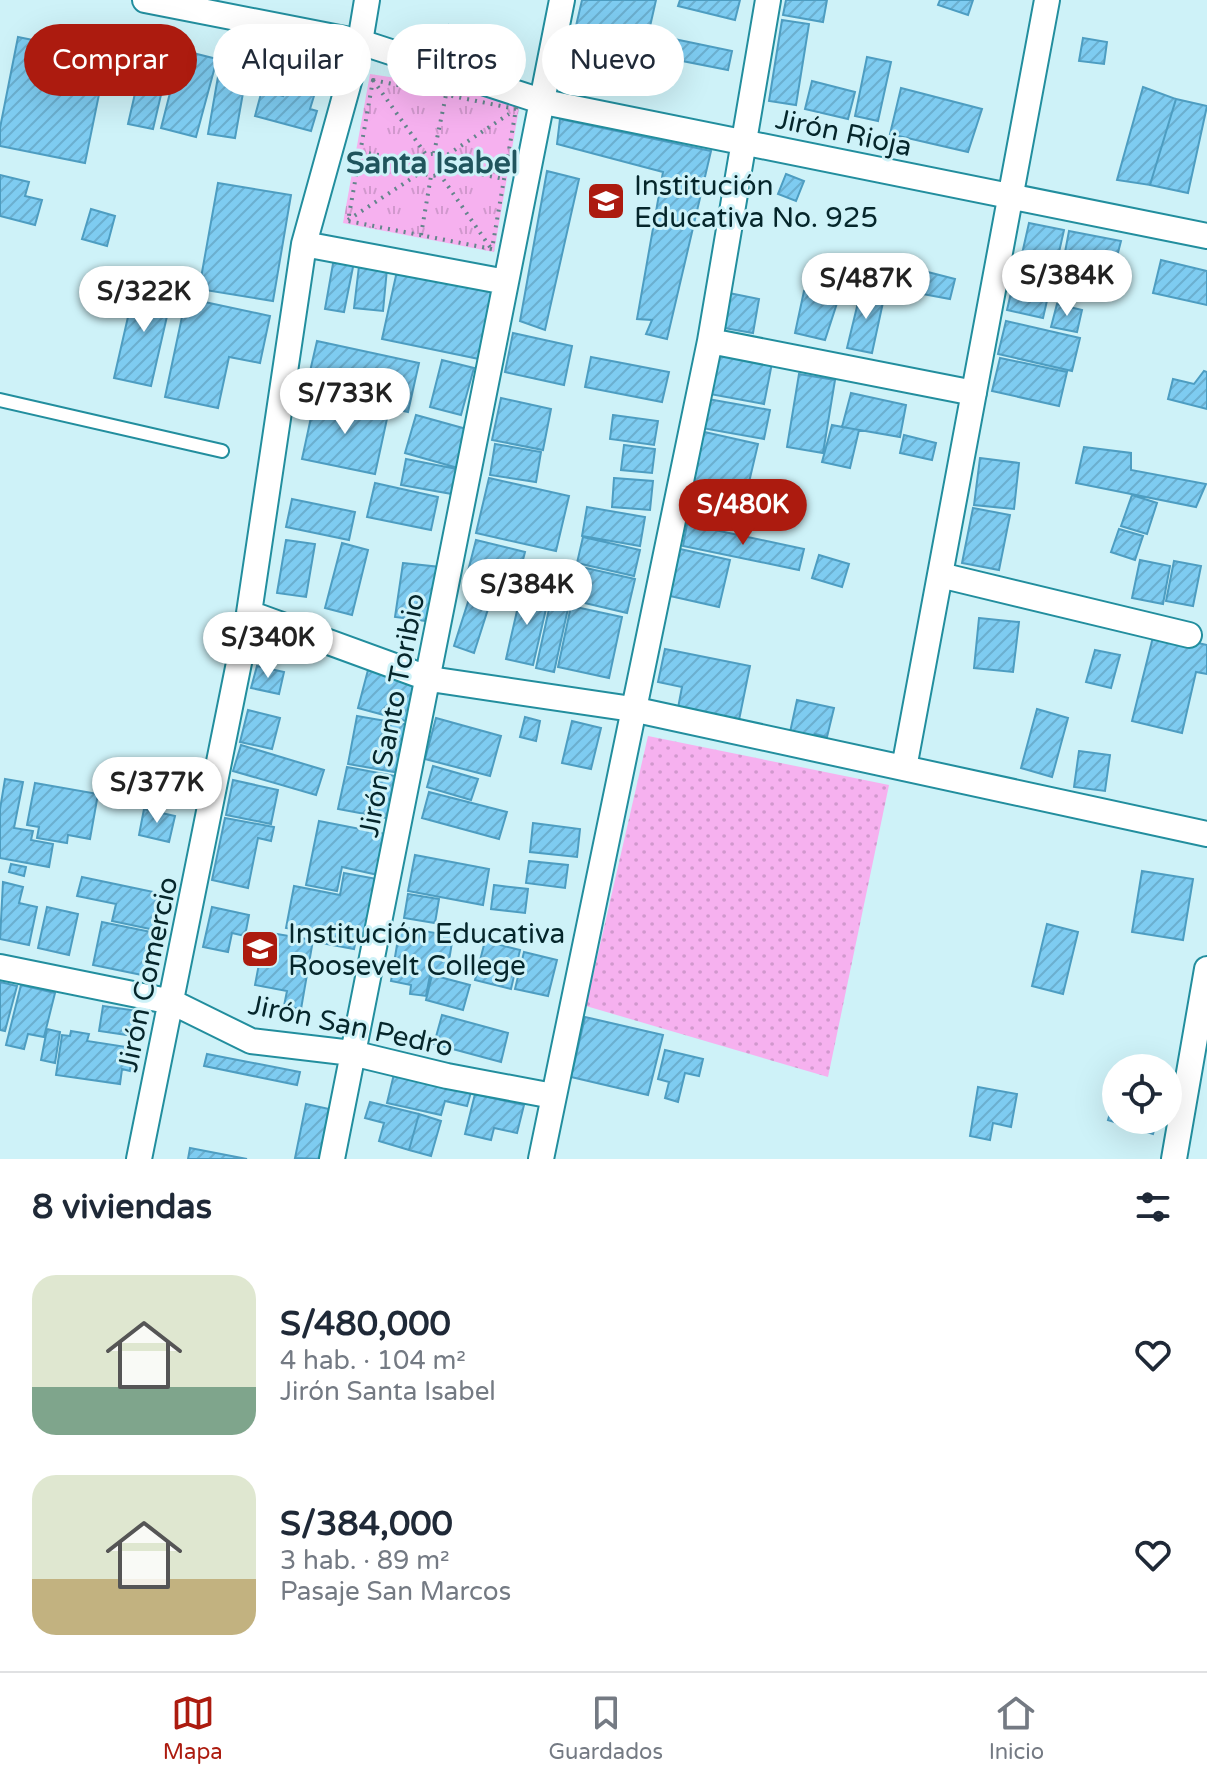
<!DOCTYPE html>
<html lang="es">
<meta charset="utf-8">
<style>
body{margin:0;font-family:"Varela Round",sans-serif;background:#f6f6f7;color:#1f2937;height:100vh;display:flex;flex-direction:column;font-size:30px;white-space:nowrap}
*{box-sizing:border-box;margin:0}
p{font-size:26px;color:#747a83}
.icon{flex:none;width:44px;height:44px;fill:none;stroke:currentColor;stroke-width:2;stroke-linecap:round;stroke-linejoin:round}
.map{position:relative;height:1159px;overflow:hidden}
.panel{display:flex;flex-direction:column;background:#fff;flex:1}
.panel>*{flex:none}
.top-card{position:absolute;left:24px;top:24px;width:800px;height:72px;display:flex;gap:16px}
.tools{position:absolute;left:1102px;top:1054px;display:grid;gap:16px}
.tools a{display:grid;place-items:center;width:80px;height:80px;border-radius:50%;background:#fff;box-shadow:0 8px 32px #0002;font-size:40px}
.price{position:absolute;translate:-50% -68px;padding:0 18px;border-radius:28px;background:#fff;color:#222;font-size:26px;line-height:52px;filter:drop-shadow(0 2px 4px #0008)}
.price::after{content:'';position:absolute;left:50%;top:48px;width:24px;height:18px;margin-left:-12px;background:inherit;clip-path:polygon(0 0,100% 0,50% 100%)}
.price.on{background:#ac1b0f;color:#fff}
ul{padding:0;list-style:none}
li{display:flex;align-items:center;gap:24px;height:200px;padding:0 32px}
li span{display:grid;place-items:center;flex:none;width:224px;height:160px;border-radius:24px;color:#555}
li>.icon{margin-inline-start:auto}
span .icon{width:96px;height:96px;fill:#fffc;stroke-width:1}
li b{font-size:34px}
h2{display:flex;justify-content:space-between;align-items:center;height:96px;padding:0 32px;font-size:34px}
.pill{padding:0 28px;border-radius:36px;background:#fff;box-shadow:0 8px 32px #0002;font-size:28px;line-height:72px}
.pill.on{background:#ac1b0f;color:#fff}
.dock{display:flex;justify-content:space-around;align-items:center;height:112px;border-top:2px solid #e0e1e3;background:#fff;font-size:22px;color:#747a83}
.dock a{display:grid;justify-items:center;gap:4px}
.dock .on{color:#ac1b0f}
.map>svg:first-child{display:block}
.grass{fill:url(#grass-dots)}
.park{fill:url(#park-tufts)}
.building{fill:url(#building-hatch);stroke:#4d9dc1;stroke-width:2}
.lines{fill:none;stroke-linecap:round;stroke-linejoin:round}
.service-casing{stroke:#228e9e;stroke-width:16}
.minor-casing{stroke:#228e9e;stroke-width:28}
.path{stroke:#63858b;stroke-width:4;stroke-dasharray:2 6;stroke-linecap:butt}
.service{stroke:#fff;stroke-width:12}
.minor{stroke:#fff;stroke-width:24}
.labels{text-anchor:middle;stroke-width:6;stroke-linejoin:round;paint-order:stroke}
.street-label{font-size:28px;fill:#05262b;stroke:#cef2f8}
.poi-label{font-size:28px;fill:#05262b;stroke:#cef2f8;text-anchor:start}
.neighbourhood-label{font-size:30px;font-weight:bold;fill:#20555d;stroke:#cef2f8}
</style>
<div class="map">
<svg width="1207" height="1159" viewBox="0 0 1207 1159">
<defs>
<pattern id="grass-dots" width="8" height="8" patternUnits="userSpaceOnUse" patternTransform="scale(2)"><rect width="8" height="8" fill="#f6b1ef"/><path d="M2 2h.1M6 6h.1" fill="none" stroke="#d198cd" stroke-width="1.8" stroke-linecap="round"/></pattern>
<pattern id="park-tufts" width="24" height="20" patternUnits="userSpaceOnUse" patternTransform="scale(2)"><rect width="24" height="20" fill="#f6b1ef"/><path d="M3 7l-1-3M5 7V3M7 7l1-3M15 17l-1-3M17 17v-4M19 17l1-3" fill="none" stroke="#d198cd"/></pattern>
<pattern id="building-hatch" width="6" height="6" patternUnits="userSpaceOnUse" patternTransform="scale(2)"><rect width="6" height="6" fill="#7eccf1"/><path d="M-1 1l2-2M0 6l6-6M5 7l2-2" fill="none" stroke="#6bafcf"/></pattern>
</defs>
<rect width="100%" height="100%" fill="#cef2f8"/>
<!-- grass -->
<path class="grass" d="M648 736 889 785 828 1077 586 1006Z"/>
<!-- park -->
<path class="park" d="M370 74 521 97 494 252 343 223Z"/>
<!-- building -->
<path class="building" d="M582 0H656L646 44 576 26Z
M680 0H740L735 20 678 6Z
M786 0H827L823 22 783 15Z
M940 0H973L968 15 938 5Z
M782 20 809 24 796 105 769 101Z
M449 25 463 29 459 42 445 38Z
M655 35 732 51 728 70 672 59 666 83 645 78Z
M18 37 107 55 85 163 0 146V128Z
M1083 38 1107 42 1104 64 1079 61Z
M181 50 217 59 196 137 161 128Z
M867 57 891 62 878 121 855 116Z
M142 63 167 69 153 129 128 124Z
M219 71 246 76 235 138 208 134Z
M287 79 317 86 310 109 317 111 311 131 255 116 262 90 283 96Z
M812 81 855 92 848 119 805 109Z
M1143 87 1176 99 1150 185 1117 180Z
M901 88 982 109 968 152 890 134Z
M1176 99 1207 106 1188 193 1150 185Z
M560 119 711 151 667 339 646 334 652 320 637 319 663 172 557 144Z
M547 171 579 179 545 330 520 321Z
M786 174 804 181 796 201 778 194Z
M0 175 29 182 25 196 42 200 35 225 0 216Z
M218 183 291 195 273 301 199 289Z
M91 209 115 216 107 246 82 239Z
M1029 223 1064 230 1057 261 1022 254Z
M1069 231 1121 241 1112 276 1062 268Z
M334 258 354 262 344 312 325 309Z
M1161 260 1207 271V305L1153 293Z
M359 266 387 269 383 311 354 308Z
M920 270 955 279 950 299 917 293Z
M397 271 494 292 479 359 382 339Z
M1016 271 1052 279 1043 318 1007 310Z
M136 282 173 290 151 386 114 378Z
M861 290 885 293 872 353 847 348Z
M804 291 839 297 825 340 795 333Z
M729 293 759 299 753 333 724 328Z
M186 298 270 316 260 363 229 357 218 408 165 397Z
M1057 304 1082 310 1077 332 1051 327Z
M1006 321 1080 338 1072 371 998 354Z
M513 333 572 346 564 385 505 372Z
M317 341 419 363 408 412 306 389Z
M718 352 772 363 764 404 710 394Z
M591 357 669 372 662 402 585 387Z
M1000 358 1067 372 1059 406 992 391Z
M442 360 474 368 461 415 430 407Z
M1204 371 1207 372V409L1168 399 1173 379 1194 384Z
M799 374 835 380 823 453 787 447Z
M851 393 906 405 900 437 842 427Z
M501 398 551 409 543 450 492 440Z
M315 399 388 414 375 474 302 459Z
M708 399 770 410 764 439 702 428Z
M416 415 470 430 458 468 405 453Z
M613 415 658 421 654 445 610 439Z
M832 425 859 430 850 468 822 462Z
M700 431 758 444 746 495 688 482Z
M904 435 936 443 932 460 900 453Z
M495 444 541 452 536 482 490 475Z
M624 445 655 449 652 473 621 470Z
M1084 447 1131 453V470L1206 484 1196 507 1076 483Z
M980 458 1019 463 1014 509 974 505Z
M406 459 457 469 452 494 401 485Z
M489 478 569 496 556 551 476 533Z
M614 478 653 481 650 510 612 507Z
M375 483 438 497 431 530 367 517Z
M688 490 746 499 741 531 683 521Z
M1132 495 1157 503 1147 534 1121 526Z
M292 499 355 512 349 540 286 527Z
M587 507 645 517 640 546 582 536Z
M973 508 1010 515 999 570 962 563Z
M687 524 804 549 799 570 683 546Z
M1119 529 1143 536 1135 560 1111 552Z
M583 537 640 550 634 576 577 563Z
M286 540 315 544 306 597 277 593Z
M476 540 525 552 517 583 468 571Z
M342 543 368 550 352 615 325 608Z
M680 549 730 560 719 607 670 596Z
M819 555 849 564 842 587 812 578Z
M1140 560 1170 566 1163 604 1132 598Z
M1174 561 1201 566 1193 606 1166 601Z
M559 562 635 579 627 613 551 595Z
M403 563 440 567 432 622 395 617Z
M469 577 509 586 505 603 465 594Z
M522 589 549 596 533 665 506 659Z
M551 600 569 604 554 672 536 668Z
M468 602 488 609 474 653 454 646Z
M571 606 622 617 609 678 558 667Z
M979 618 1019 622 1013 672 974 668Z
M1154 633 1207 645V674L1196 672 1182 733 1132 721Z
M665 649 750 666 739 720 678 708 682 687 658 682Z
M1095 650 1120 655 1111 688 1086 682Z
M257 666 284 672 279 694 251 688Z
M368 670 416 682 406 721 358 708Z
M797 700 834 708 827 737 815 734 813 743 789 737Z
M1037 709 1068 718 1052 777 1021 768Z
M248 710 280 718 272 749 240 742Z
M357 716 409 725 400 773 348 764Z
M525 717 540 721 536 741 520 737Z
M436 718 501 736 490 776 425 759Z
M572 721 601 728 591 769 562 763Z
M241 745 324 770 316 795 233 771Z
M1079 751 1110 755 1105 791 1074 787Z
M433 766 478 779 471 800 427 787Z
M347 767 395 776 387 818 338 809Z
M5 779 23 782 14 828 33 831 31 840 53 844 49 867 0 858V809Z
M233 780 278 790 271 824 226 815Z
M35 783 98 794 90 839 68 835 67 843 37 838 39 827 27 825Z
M429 792 507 812 499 839 422 818Z
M144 809 175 816 169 842 139 835Z
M225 818 274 827 271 841 258 838 248 888 212 880Z
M319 821 386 834 378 875 342 867 337 891 306 885Z
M533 823 580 829 577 857 530 852Z
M415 855 489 869 483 905 408 891Z
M529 861 568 865 565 888 526 883Z
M11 864 26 867 24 876 9 872Z
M1142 871 1193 879 1183 940 1132 932Z
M344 873 377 879 365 941 356 940 354 949 316 942 318 934 286 928 294 886 340 895Z
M82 877 163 894 155 930 112 921 116 904 77 896Z
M3 882 23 887 19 903 37 907 29 945 0 939Z
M494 885 528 889 525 913 491 909Z
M408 894 439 899 435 923 404 918Z
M47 907 78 914 69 955 38 948Z
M212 907 249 915 245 936 232 933 228 952 203 947Z
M102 922 156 933 147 976 93 965Z
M1047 924 1078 932 1063 994 1032 986Z
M400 927 453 936 447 973 431 970 426 996 410 994 411 985 391 981Z
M265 932 313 940 301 1009 284 1006 287 991 255 985Z
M485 941 520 950 511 989 475 980Z
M524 952 557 960 548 996 515 989Z
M432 975 470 985 463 1010 426 1000Z
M0 982 17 986 5 1031 0 1030Z
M21 985 55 993 44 1037 28 1034 24 1049 6 1045Z
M103 1006 138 1011 134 1036 99 1031Z
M442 1015 508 1033 501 1062 434 1044Z
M585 1017 663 1035 648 1095 571 1077Z
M47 1029 60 1032 55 1063 41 1060Z
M71 1031 89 1034 87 1041 133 1048 130 1071 122 1069 120 1084 56 1075 62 1035 70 1036Z
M665 1050 703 1059 699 1076 685 1073 678 1102 665 1098 669 1082 658 1079Z
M207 1054 300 1072 297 1085 204 1066Z
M394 1074 471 1092 467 1106 445 1101 441 1115 387 1103Z
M978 1087 1017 1094 1011 1127 993 1123 990 1140 970 1136Z
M1116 1093V1120H1157L1153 1134 1108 1120Z
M475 1094 524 1105 517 1133 494 1128 491 1140 465 1134Z
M370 1102 419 1114 409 1150 379 1141 384 1123 365 1118Z
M306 1104 329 1109 319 1159 295 1158Z
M419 1114 441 1121 431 1156 409 1150Z
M190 1148 247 1159H188Z"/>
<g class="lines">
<defs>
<path id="service" d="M0 400 222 451"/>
<path id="minor" d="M145 0 360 42 544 102 1207 236
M304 244 506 282
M710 341 974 393
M940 575 1189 635
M249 613 430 679 632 709 1207 834
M904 768 1047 0
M0 967 172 1002 251 1041 352 1053 447 1076 553 1096
M139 1159 249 613 304 244 360 42 367 0
M332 1159 562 0
M541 1159 710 341 768 0
M1174 1159 1207 969"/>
</defs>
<!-- service casing -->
<use href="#service" class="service-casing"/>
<!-- minor casing -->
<use href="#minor" class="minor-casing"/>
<!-- path -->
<path class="path" d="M373 80 516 109 492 249 348 221Z
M373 80 427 156
M361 152 421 162
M434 153 446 95
M421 165a11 11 0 1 1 22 0a11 11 0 1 1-22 0Z
M441 159 509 114
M443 166 504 179
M439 173 490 247
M348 220 423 171
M421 235 431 176"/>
<!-- service -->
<use href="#service" class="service"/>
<!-- minor -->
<use href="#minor" class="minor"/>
</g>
<!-- icons -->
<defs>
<symbol id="school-square" viewBox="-11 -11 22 22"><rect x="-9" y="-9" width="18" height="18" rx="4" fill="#ac1b0f" stroke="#cef2f8"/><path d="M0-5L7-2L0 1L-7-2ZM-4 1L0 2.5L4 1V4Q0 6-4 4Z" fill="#fff"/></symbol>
</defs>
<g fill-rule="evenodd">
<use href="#school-square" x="584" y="179" width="44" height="44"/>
<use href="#school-square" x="238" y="927" width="44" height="44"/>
</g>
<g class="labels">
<!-- street labels -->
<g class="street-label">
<text transform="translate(844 132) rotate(12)" y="10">Jirón Rioja</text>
<text transform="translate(391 715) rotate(-79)" y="10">Jirón Santo Toribio</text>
<text transform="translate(147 974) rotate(-78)" y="10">Jirón Comercio</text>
<text transform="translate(351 1025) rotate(12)" y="10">Jirón San Pedro</text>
</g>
<!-- poi labels -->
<g class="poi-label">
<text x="634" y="195">Institución<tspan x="634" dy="32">Educativa No. 925</tspan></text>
<text x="288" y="943">Institución Educativa<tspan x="288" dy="32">Roosevelt College</tspan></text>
</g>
<!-- neighbourhood labels -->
<g class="neighbourhood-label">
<text x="432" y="173">Santa Isabel</text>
</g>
</g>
</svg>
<div class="tools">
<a><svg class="icon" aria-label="locate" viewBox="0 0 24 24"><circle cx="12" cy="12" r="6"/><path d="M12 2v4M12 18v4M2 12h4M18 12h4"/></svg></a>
</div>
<b class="price" style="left:1067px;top:318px">S/384K</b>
<b class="price" style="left:866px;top:321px">S/487K</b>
<b class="price" style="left:144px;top:334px">S/322K</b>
<b class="price" style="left:345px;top:436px">S/733K</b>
<b class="price on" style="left:743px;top:547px">S/480K</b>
<b class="price" style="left:527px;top:627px">S/384K</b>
<b class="price" style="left:268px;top:680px">S/340K</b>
<b class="price" style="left:157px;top:825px">S/377K</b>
<div class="top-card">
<a class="pill on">Comprar</a>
<a class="pill">Alquilar</a>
<a class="pill">Filtros</a>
<a class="pill">Nuevo</a>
</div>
</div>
<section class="panel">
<h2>8 viviendas<svg class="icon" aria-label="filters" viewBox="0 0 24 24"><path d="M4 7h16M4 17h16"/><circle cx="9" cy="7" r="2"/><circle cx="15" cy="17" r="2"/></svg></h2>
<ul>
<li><span style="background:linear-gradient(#dfe7d0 70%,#7fa58c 0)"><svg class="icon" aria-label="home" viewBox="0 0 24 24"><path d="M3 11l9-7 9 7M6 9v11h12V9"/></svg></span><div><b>S/480,000</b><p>4 hab. · 104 m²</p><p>Jirón Santa Isabel</p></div><svg class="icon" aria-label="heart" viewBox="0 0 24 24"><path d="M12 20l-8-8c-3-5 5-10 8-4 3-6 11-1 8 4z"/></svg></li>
<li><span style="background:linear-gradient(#dfe7d0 65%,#c2b280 0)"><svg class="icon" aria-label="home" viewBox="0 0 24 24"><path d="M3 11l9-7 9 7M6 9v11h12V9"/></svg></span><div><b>S/384,000</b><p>3 hab. · 89 m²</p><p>Pasaje San Marcos</p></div><svg class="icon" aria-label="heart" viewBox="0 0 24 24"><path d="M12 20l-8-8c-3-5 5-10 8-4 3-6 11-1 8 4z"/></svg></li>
</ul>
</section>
<nav class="dock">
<a class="on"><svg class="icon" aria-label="map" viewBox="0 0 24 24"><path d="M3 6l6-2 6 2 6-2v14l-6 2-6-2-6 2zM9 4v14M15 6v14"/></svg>Mapa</a>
<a><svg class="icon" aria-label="saved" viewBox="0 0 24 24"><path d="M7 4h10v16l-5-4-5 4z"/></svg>Guardados</a>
<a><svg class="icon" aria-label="home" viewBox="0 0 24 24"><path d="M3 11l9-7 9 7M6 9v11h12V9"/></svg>Inicio</a>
</nav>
